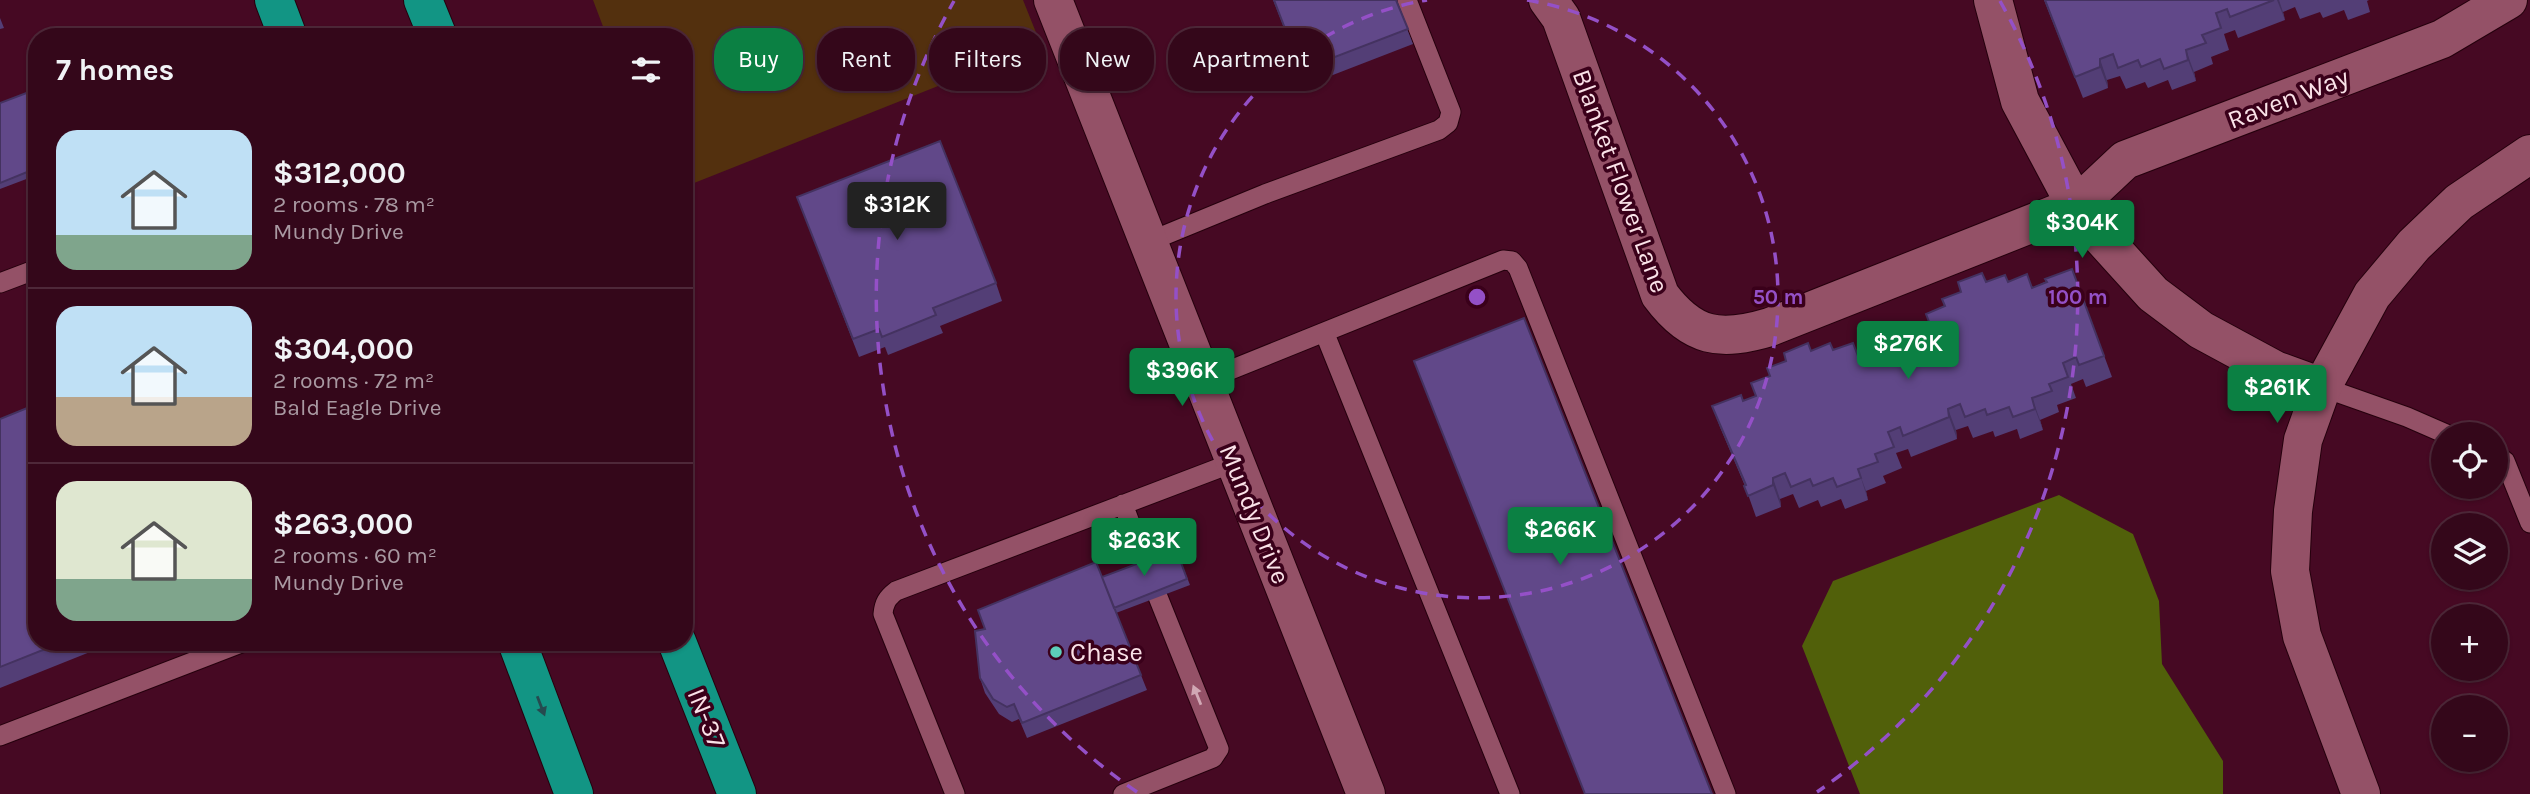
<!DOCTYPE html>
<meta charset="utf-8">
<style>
body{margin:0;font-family:Karla,sans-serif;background:#3f1527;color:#f1f3f6;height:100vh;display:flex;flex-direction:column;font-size:26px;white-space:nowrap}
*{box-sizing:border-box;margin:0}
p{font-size:23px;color:#a999a2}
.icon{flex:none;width:38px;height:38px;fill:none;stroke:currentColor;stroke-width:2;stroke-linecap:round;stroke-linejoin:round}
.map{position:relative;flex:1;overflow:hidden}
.drawer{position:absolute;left:28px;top:28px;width:665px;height:623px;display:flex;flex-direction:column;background:#34071a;border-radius:28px;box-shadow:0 2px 5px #0004,0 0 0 2px #4e2839}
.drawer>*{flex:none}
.hud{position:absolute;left:714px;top:28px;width:665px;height:63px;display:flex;gap:14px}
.fabs{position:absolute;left:2431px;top:422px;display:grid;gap:14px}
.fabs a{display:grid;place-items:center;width:77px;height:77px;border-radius:50%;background:#34071a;box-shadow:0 2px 5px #0004,0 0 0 2px #4e2839;font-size:35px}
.price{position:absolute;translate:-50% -60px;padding:0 16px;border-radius:7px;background:#0b8043;color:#fff;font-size:23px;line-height:46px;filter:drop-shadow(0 2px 4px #0008)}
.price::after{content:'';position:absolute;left:50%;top:42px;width:21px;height:16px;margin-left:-10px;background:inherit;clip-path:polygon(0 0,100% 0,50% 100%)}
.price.current{background:#222;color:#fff}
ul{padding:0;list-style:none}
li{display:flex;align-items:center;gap:21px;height:175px;padding:0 28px}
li+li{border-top:2px solid #4e2839}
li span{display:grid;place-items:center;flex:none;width:196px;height:140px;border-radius:21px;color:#555}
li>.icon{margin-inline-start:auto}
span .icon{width:84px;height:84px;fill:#fffc;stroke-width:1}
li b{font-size:30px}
h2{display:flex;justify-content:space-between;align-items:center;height:84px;padding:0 28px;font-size:30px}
.tag{padding:0 24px;border-radius:28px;background:#34071a;box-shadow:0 2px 5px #0004,0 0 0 2px #4e2839;font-size:24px;line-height:63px}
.tag.current{background:#0b8043;color:#fff}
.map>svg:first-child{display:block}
.green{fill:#53300e}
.water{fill:#51600a}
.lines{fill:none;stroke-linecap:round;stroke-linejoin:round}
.lane-casing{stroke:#25000d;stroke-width:21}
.street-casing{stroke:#25000d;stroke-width:40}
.highway-casing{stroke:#25000d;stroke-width:40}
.lane{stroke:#945167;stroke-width:19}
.street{stroke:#945167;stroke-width:38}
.highway{stroke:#129584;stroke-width:38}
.wall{fill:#533e76}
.shaded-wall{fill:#443260}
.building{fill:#614889;stroke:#443260;stroke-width:2}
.oneway{fill:#d1a8b4}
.oneway2{fill:#264a4f}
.ring{fill:none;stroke:#9450c7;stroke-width:3.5;stroke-dasharray:12 9}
.poi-dot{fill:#5cceba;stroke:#3a001a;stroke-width:2.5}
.labels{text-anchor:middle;stroke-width:7;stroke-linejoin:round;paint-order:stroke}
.street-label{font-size:26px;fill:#fae2e8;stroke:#3a001a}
.poi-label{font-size:26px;fill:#fae2e8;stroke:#3a001a;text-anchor:start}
.centre{fill:#9450c7;stroke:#3a001a;stroke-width:3.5}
.ring-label{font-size:21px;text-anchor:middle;font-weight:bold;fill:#9450c7;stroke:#3a001a;stroke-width:7;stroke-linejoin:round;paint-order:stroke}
</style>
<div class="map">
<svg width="2530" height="794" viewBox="0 0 2530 794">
<rect width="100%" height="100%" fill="#460923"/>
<!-- green -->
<path class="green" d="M593 0H1023L1041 45 684 187V37H607Z"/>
<!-- water -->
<path class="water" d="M2059 495 2133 534 2159 601 2162 664 2223 761V794H1860L1802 646 1833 581Z"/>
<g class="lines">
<defs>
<path id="lane" d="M1148 242 1265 194 1439 130 1448 123 1451 112 1407 0
M0 283 37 269
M1325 334 1510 794
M1203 381 1503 260 1512 261 1518 268 1726 794
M2322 387 2407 417 2446 434
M2496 456 2505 461 2530 523
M1123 504 1146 565
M0 736 244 642
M955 794 883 614C884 603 887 598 896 591L1235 462
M1123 794 1213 758 1219 749 1158 597"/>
<path id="street" d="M1053 0 1366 794
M1548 0 1561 18 1660 295C1692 338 1720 342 1770 327L2076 206 2125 160 2442 39 2508 0
M1993 0 2020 101 2076 206 2095 230 2153 294 2201 330 2275 370 2322 387
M2361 794 2302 636 2290 571 2293 511 2303 440 2322 387 2372 295 2414 245 2459 202 2530 154"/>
<path id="highway" d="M274 0 288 37
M423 0 438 37
M517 642 574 794
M677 642 737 794"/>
</defs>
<!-- lane casing -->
<use href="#lane" class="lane-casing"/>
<!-- street casing -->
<use href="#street" class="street-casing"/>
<!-- highway casing -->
<use href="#highway" class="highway-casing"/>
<!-- lane -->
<use href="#lane" class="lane"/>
<!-- street -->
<use href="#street" class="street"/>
<!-- highway -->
<use href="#highway" class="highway"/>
</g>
<!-- wall -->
<path class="wall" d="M1273 0H1396L1413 44 1307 85Z
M2044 0H2369L2367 1 2370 12 2348 20 2344 10 2323 18 2320 12 2300 19 2295 7 2283 12 2285 20 2238 38 2235 30 2224 34 2229 50 2211 57 2213 64 2194 72 2196 81 2172 90 2168 80 2148 88 2145 82 2126 89 2120 76 2107 80 2108 88 2083 98Z
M0 18 4 28 0 29Z
M37 89V175L0 189V103Z
M797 197 996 283 1002 301 940 326 943 333 888 355 885 347 859 357Z
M2072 269 2112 377 2086 387 2083 379 2071 384 2076 398 2057 405 2059 412 2040 420 2043 430 2020 439 2017 429 1995 437 1993 431 1973 438 1968 426 1956 430 1957 439 1911 457 1908 449 1896 453 1902 468 1883 476 1886 483 1866 491 1868 500 1845 509 1841 499 1821 507 1818 500 1799 508 1793 494 1780 499 1781 507 1756 517 1745 486 1720 427 1712 406 1743 401 1756 396 1770 376 1811 351 1833 350 1858 356 1869 352 1896 334 1917 332 1931 327 1945 306 1986 282H2008L2032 288Z
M0 419 37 642H115L0 688Z
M1176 549 1190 585 1116 613 1147 690 1027 738 1019 719 1012 722 999 714 985 693 980 678 985 629 978 610 1102 577Z"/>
<!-- shaded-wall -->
<path class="shaded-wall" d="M2277 0H2279L2283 12 2285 20Z
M2186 50 2194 72 2196 81 2188 60Z
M2100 59 2107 80 2108 88 2100 67Z
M2032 398 2040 420 2043 430 2035 409Z
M1948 409 1956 430 1957 439 1949 417Z
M1858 469 1866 491 1868 500 1861 478Z
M1773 478 1780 499 1781 507 1773 485Z"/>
<!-- building -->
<path class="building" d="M1274 0H1396L1408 29 1301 70Z
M2045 0H2274L2230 17 2227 9 2216 13 2221 28 2202 35 2206 43 2186 50 2188 60 2164 69 2160 59 2141 67 2138 60 2118 68 2113 54 2100 59V67L2075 77Z
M37 89V168L0 183V103Z
M940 141 996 283 933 308 936 315 882 337 879 329 853 339 797 197Z
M2072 269 2104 356 2079 365 2076 357 2063 363 2068 377 2049 384 2052 391 2032 398 2035 409 2013 417 2009 407 1987 415 1985 409 1965 417 1960 404 1948 409 1949 417 1903 436 1900 427 1888 432 1894 447 1875 454 1878 462 1858 469 1861 478 1837 487 1833 478 1813 486 1810 479 1791 487 1785 473 1773 478V485L1748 496 1744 486 1746 485 1712 406 1741 395 1743 401 1756 396 1751 383 1770 376 1767 368 1786 361 1784 353 1808 343 1811 351 1830 343 1833 350 1853 343 1858 356 1869 352 1867 346 1884 339 1880 329 1893 324 1896 334 1915 327 1917 332 1931 327 1926 314 1945 306 1942 299 1961 292 1958 282 1982 273 1986 282 2005 275 2008 282 2027 274 2032 288 2047 282 2045 279Z
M1524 318 1712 794H1585L1414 361Z
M37 404V642H63L0 667V419Z
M1176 549 1187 579 1114 608 1102 577Z
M1096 562 1141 675 1022 723 1014 704 1007 707 993 699 980 678 975 631 985 629 978 610Z"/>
<!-- one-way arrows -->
<defs><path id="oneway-solid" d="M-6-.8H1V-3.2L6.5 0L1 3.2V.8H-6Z" transform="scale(1.75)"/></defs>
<use class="oneway" href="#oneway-solid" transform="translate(1197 695) rotate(-112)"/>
<use class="oneway2" href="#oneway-solid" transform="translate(541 706) rotate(69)"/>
<!-- distance rings -->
<g class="ring">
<path d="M1527 0A301 301 0 1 1 1427 0"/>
<path d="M1137 792A601 601 0 0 1 954 1M2000 1A601 601 0 0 1 1817 792"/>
</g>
<!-- markers -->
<circle class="poi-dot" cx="1056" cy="652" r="7"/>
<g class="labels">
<!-- street labels -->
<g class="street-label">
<text transform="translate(2288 98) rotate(-21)" y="9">Raven Way</text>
<text transform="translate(1621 181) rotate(70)" y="9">Blanket Flower Lane</text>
<text transform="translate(1255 514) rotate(68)" y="9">Mundy Drive</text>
<text transform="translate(707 718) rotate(68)" y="9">IN-37</text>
</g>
<!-- poi labels -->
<g class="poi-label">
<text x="1070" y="661">Chase</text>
</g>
</g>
<circle cx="1477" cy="297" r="10" class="centre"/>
<g class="ring-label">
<text x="1778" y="304">50 m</text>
<text x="2078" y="304">100 m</text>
</g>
</svg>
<div class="fabs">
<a><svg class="icon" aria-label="locate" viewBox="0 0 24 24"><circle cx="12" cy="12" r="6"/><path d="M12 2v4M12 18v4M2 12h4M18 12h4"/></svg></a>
<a><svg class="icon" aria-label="layers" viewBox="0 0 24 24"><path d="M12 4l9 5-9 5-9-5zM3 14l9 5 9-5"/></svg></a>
<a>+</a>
<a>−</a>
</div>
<b class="price current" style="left:897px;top:242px">$312K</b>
<b class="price" style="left:2082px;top:260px">$304K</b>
<b class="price" style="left:1908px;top:381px">$276K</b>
<b class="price" style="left:1182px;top:408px">$396K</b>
<b class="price" style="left:2277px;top:425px">$261K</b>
<b class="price" style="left:1560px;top:567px">$266K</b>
<b class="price" style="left:1144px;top:578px">$263K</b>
<div class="hud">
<a class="tag current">Buy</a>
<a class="tag">Rent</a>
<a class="tag">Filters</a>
<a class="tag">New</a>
<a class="tag">Apartment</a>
</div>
<section class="drawer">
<h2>7 homes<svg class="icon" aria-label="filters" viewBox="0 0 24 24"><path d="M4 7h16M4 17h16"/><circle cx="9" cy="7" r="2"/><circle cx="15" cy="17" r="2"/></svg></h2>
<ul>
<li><span style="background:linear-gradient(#bfe0f5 75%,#7fa58c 0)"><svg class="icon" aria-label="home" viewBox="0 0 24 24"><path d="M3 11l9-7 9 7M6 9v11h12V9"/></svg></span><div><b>$312,000</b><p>2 rooms · 78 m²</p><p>Mundy Drive</p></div></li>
<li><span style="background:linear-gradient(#bfe0f5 65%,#b9a48a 0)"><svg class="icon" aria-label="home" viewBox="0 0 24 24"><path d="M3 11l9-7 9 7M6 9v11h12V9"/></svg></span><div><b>$304,000</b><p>2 rooms · 72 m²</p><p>Bald Eagle Drive</p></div></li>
<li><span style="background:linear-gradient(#dfe7d0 70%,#7fa58c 0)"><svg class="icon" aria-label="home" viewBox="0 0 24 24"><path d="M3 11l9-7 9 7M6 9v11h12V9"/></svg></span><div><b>$263,000</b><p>2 rooms · 60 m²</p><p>Mundy Drive</p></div></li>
</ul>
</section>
</div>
